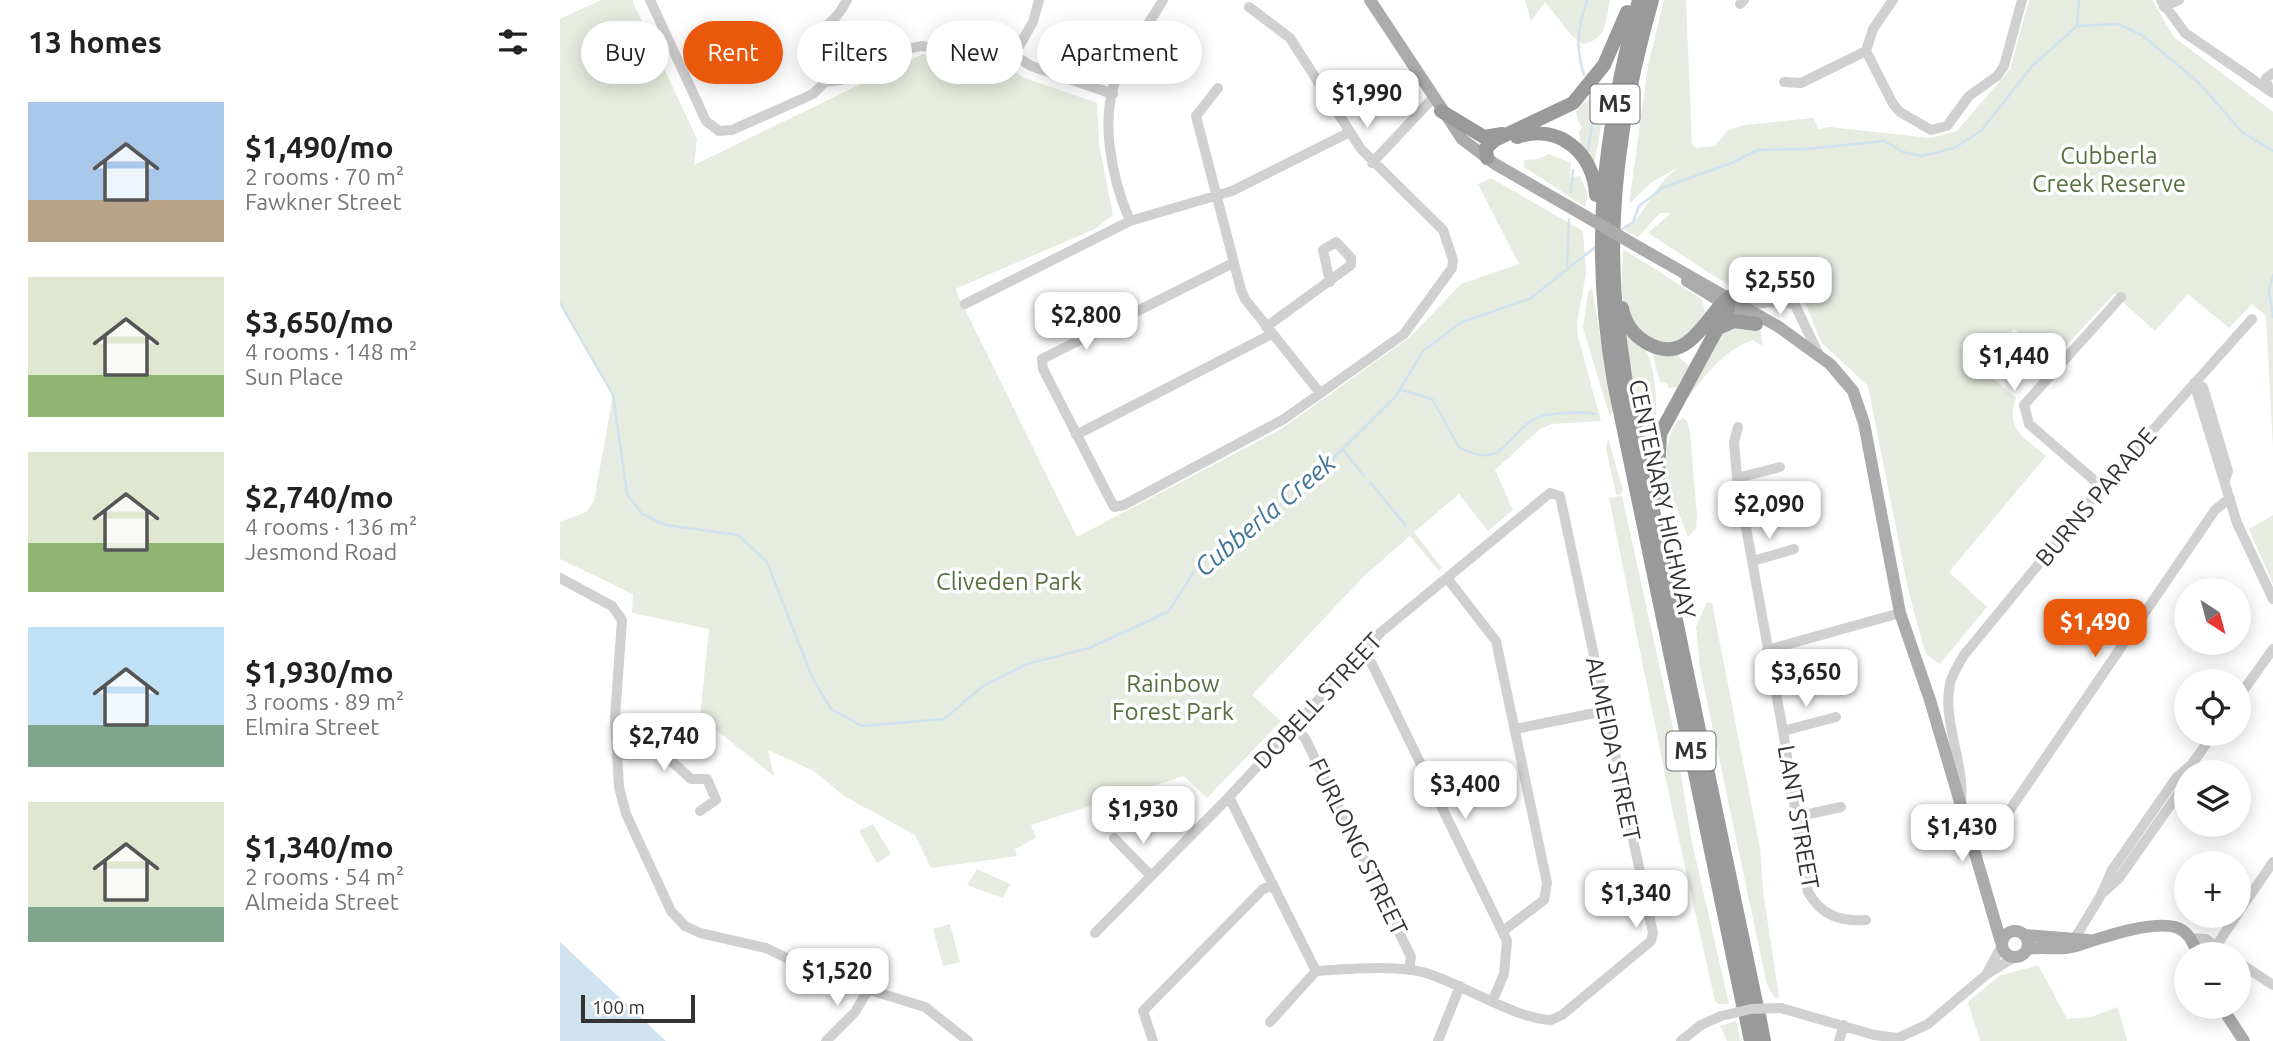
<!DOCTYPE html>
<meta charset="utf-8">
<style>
body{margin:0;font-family:Ubuntu,sans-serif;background:#f6f6f6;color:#222;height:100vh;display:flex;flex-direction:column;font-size:26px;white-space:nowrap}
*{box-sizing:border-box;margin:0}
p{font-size:23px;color:#767676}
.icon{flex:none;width:38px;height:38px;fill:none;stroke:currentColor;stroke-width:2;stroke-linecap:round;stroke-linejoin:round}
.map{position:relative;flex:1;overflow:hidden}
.drawer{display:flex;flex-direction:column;background:#fff;width:560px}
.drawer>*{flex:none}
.hud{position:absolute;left:21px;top:21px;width:665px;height:63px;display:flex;gap:14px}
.needle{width:46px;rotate:144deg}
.tools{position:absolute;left:1614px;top:578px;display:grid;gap:14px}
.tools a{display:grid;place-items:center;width:77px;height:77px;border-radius:50%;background:#fff;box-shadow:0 4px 18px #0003;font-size:35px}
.scale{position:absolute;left:21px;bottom:18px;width:114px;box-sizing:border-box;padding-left:7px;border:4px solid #333;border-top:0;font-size:19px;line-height:24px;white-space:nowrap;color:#333;-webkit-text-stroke:5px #fff;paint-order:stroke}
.price{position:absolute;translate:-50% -60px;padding:0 16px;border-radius:14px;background:#fff;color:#222;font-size:23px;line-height:46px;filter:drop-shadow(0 2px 4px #0008)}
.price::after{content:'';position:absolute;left:50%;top:42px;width:21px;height:16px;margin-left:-10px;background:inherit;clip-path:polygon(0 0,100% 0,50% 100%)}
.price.selected{background:#ea580c;color:#fff}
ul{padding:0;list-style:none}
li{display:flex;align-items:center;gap:21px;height:175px;padding:0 28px}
li span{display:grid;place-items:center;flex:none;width:196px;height:140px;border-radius:0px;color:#555}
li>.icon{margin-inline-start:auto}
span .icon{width:84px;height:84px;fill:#fffc;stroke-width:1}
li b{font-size:30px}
h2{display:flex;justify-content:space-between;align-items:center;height:84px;padding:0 28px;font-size:30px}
.tag{padding:0 24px;border-radius:32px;background:#fff;box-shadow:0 4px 18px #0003;font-size:24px;line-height:63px}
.tag.selected{background:#ea580c;color:#fff}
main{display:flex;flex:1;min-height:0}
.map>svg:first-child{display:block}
.green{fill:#e6ecdf}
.water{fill:#cfe2ee}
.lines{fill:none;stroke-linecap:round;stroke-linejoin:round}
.stream{stroke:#cfe2ee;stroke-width:2.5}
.minor{stroke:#d0d0d0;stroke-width:10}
.major{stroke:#ababab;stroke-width:12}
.highway{stroke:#9a9a9a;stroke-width:14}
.minor-bridge{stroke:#d0d0d0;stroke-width:10}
.major-bridge{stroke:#ababab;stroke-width:12}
.labels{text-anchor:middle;stroke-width:7;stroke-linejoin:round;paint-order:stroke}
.shield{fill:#fff;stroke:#707070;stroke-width:2}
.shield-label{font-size:23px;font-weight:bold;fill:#333}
.park-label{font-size:24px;fill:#56703f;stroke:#fff}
.street-label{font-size:24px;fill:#333;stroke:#fff}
.water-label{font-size:26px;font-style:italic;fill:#3f7597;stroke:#fff}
</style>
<main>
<section class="drawer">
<h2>13 homes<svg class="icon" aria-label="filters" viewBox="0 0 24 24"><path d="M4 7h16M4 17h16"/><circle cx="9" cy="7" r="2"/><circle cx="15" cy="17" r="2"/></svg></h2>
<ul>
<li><span style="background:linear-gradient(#a9c7e8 70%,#b9a48a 0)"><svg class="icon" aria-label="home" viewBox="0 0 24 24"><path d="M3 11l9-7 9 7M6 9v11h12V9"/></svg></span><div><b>$1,490/mo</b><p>2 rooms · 70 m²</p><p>Fawkner Street</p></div></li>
<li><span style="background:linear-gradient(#dfe7d0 70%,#8fb573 0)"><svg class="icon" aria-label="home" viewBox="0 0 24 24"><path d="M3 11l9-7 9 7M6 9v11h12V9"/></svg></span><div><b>$3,650/mo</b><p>4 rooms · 148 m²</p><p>Sun Place</p></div></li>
<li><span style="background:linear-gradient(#dfe7d0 65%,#8fb573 0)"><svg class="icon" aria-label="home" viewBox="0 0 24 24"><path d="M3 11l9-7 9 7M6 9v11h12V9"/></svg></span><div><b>$2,740/mo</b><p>4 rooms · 136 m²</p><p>Jesmond Road</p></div></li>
<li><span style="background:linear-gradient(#bfe0f5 70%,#7fa58c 0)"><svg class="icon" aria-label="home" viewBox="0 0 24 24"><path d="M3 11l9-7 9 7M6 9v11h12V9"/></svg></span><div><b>$1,930/mo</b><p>3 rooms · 89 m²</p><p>Elmira Street</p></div></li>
<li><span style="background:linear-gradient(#dfe7d0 75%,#7fa58c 0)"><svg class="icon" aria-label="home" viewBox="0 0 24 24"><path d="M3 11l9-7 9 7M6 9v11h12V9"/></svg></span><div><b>$1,340/mo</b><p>2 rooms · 54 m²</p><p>Almeida Street</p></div></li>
</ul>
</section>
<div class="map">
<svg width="1713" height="1041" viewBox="0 0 1713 1041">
<rect width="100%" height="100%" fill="#fff"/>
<!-- green -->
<path class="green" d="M41 0H72L137 139 134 165 363 54 450 68 462 77 537 103 539 144 553 215 535 229 395 289 517 537 721 429 850 337 901 284 959 264 918 184 931 178 1023 231 1026 273 1017 323 1018 337 1041 421 992 424 980 429 935 470 953 510 928 531 899 494 854 532 882 568 879 571 850 536 804 576 692 695 721 721 647 798 624 776 471 825 476 838 455 849 457 856 371 868 355 835 284 796 254 771 208 750 214 776 140 717 149 629 72 613 73 594 0 559V522L26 512 34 501 53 395 0 303V19Z
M965 0H1050C1046 20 1047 40 1023 44L1012 36 985 2 971 21Z
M1104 0H1126L1132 145 1136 148 1155 146 1167 131 1184 125 1254 118 1258 129 1269 127 1370 138 1397 131 1450 69 1469 0H1592L1614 37 1713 112V448L1706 316 1692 304 1669 328 1628 294 1595 331 1554 294 1491 362 1454 329 1419 366 1456 398C1445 430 1464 437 1486 456L1389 572 1427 607 1380 664 1365 653 1348 589 1308 386 1261 342 1245 302 1236 294 1176 290 1088 233 1111 213H1100L1078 237 1064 230C1088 214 1091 186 1119 167L1092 182 1069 204 1088 66Z
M1033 99 1045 107 1034 164 1021 146 1019 133 1022 127 1017 119 1016 111 1023 103Z
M989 154 1011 163 1010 178 1020 176 1028 195 1025 207 964 167V160L978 159Z
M1063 249 1142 299 1145 313C1135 337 1107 351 1083 336 1076 331 1070 316 1066 308 1059 293 1063 266 1063 249Z
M1032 288 1053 411 1050 417 1023 328 1028 292Z
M1169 325 1194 326 1201 331 1203 347 1193 340C1162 351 1146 375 1126 400L1158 335Z
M1063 327C1069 333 1077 339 1083 346 1101 370 1097 436 1093 465L1090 466Z
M1092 352 1115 353 1129 366 1117 387 1109 388 1107 382H1100Z
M1122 418 1127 421 1130 433 1137 516 1136 528 1128 537 1105 478 1107 446 1114 425Z
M1048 438 1063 490 1060 495 1056 494 1046 449Z
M1062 496 1115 737 1131 838 1169 1004H1158L1155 1001 1111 804 1049 498Z
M1713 515V584L1689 529Z
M1147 602 1152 603 1200 848 1203 891 1219 997 1215 998 1207 985 1140 668 1136 627Z
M313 824 331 854 317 863 300 833V830Z
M417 869 450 884 443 898 407 885Z
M390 924 400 962 383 966 373 929Z
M1478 965 1507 1019 1531 1017 1558 1007 1567 1041H1420L1408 1002 1439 976Z
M1176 1021 1181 1041H1167L1160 1026Z"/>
<!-- water -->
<path class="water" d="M0 942 106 1041H0Z"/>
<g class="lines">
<!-- stream -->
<path class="stream" d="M1517 26 1519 0
M1024 75C1015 48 1018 26 1027 0
M1028 150 1036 99 1032 87
M1011 192 1013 170
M1061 230 1073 222 1079 206 1104 187 1169 164 1198 150 1247 149 1324 141 1343 152 1362 156 1394 148 1421 131 1472 66 1517 26 1558 24 1582 35 1639 83 1682 132 1713 151
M1007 266 1009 220
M1713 275 1709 290 1713 317
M0 303 53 395 67 494 82 514 106 525 178 535 207 562 252 677 271 709 302 726 384 719 423 686 467 664 529 648 608 612 638 566 701 515 733 498 836 396 863 351 902 322 971 298 1038 245
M842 390 872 399 899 447C942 471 945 437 974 419 985 413 1022 411 1035 414
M783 450 804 476
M810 482 846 526"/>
<!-- minor -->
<path class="minor" d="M90 0 146 121 159 131 172 130 253 94 265 82 281 80 348 49 361 46 442 57 454 55 471 66 553 94
M1601 0 1625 33 1713 93
M1180 4 1184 0
M1604 7 1619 0
M1306 51 1333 104 1340 112 1371 130 1387 126 1409 96 1437 76 1444 66 1462 0
M1306 51 1313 29 1333 0
M454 55 473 22 479 0
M265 82C236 23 266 42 287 0
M1224 82 1241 83 1306 51
M658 88 636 116 681 290 685 299 760 393
M1709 90 1706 78 1713 73
M812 163 873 98
M570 221 672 191 790 132
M673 263 482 359 483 369 554 507 564 505 724 419 844 334 892 268 893 260 883 230 801 149 730 38 689 7
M405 304 570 221C551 177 538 114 560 69 572 45 590 23 603 0
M1183 305 1224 301 1235 305 1260 357
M706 327 791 265V258L776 242 763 250 770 282
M1634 383 1677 523 1713 599
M1634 383 1643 387 1668 471 1665 480
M1178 427 1174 442 1177 478 1223 731 1248 892C1261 915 1280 922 1306 920
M516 435 712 334
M1177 478 1220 467
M1542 487 1469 424 1464 405 1561 297
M1193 561 1234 549
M0 578 52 606 62 620 55 717 59 787 66 814 111 911 125 926 140 933 206 948 264 976 365 1007 408 1041
M887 578 936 641 987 883 984 900 943 931
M1207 650 1340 613
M801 654 812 664 947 941 944 974 933 1000
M1678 698 1713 649
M735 728 745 738 851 957 849 970
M955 729 1045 711
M1223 731 1276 717
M57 755 104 754 131 779H147L156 800 140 811
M669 797 756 971
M1401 802C1405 763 1382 722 1390 684 1392 674 1399 664 1404 655L1542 487 1692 319
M1235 817 1281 807
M554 838 591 876
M1412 843 1432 836 1655 510 1670 498
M1545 891 1559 878 1626 783
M1678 913 1713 862
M535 933 669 797 821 632 990 493 1000 496 1093 933 1091 941 1002 1015 991 1020C959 1020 903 985 869 974 839 964 788 969 756 971L710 1022
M1631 938 1646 939 1666 954
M1515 945V938L1541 895 1552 870 1616 778 1632 764 1654 733
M1656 946 1677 915
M1678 962 1713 985
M1427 973 1441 947
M1221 1008 1314 1035 1338 1038 1368 1024 1427 974 1453 958
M266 1041 295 1012 308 990
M593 1041 583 1011 702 890 713 884
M878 1041 900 986
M1121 1041 1141 1025 1161 1016
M1279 1041 1284 1025"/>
<!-- major -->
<path class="major" d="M810 0 902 139 935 164 1020 213
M1082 249 1219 327 1270 364 1293 391 1304 423 1340 613 1370 700 1441 942
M1127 281 1192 321
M1442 944a13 13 0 1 1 26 0a13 13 0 1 1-26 0Z
M1464 935 1528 940
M1467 949C1483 946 1500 951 1516 946 1541 938 1594 919 1618 928 1630 933 1633 944 1638 954
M1661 1006 1684 1041"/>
<!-- highway -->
<path class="highway" d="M1079 0C1043 135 1030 243 1054 382L1183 1005
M1092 0C1066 91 1049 186 1054 281 1055 313 1061 345 1065 376L1196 1003
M881 111 924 137 942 134
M957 137C999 123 1034 153 1036 195
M927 158 926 148 935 140 1013 103 1044 65 1067 12
M1062 308C1065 324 1073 335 1087 343 1128 367 1145 317 1169 297
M1158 328 1174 321 1196 324
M1097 494 1100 434 1168 309 1169 297
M1199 1015 1204 1041
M1186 1017 1191 1041"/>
<!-- minor-bridge -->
<path class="minor-bridge" d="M1161 1016 1191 1009 1221 1008"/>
<!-- major-bridge -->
<path class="major-bridge" d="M1020 213 1082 249"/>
</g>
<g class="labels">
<!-- shield labels -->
<g class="shield">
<rect x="1030.5" y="84.5" width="49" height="39" rx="5"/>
<rect x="1106.5" y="731.5" width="49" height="39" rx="5"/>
</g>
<g class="shield-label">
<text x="1055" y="112">M5</text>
<text x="1131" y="759">M5</text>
</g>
<!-- park labels -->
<g class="park-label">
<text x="1549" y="164">Cubberla<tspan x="1549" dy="28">Creek Reserve</tspan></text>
<text x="449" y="590">Cliveden Park</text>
<text x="613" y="692">Rainbow<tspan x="613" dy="28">Forest Park</tspan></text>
</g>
<!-- street labels -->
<g class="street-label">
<text transform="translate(1536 497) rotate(-50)" y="8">BURNS PARADE</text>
<text transform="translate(1102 499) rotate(78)" y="8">CENTENARY HIGHWAY</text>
<text transform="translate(758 701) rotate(-47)" y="8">DOBELL STREET</text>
<text transform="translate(1053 749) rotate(78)" y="8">ALMEIDA STREET</text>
<text transform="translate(1238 817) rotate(80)" y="8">LANT STREET</text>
<text transform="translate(798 847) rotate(64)" y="8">FURLONG STREET</text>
</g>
<!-- water labels -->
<g class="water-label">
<text transform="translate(705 515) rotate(-40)" y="9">Cubberla Creek</text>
</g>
</g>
</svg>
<div class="tools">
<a><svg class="needle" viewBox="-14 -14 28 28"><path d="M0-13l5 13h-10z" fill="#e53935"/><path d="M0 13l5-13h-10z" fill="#767676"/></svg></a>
<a><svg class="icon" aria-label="locate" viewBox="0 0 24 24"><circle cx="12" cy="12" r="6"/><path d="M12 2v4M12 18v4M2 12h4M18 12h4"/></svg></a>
<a><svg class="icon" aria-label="layers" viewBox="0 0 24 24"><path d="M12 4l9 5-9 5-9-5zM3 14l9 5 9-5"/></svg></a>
<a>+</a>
<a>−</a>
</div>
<div class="scale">100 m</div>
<b class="price" style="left:807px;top:130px">$1,990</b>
<b class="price" style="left:1220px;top:317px">$2,550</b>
<b class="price" style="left:526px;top:352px">$2,800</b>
<b class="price" style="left:1454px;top:393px">$1,440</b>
<b class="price" style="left:1209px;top:541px">$2,090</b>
<b class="price selected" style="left:1535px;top:659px">$1,490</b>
<b class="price" style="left:1246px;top:709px">$3,650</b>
<b class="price" style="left:104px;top:773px">$2,740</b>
<b class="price" style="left:905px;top:821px">$3,400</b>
<b class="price" style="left:583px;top:846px">$1,930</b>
<b class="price" style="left:1402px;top:864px">$1,430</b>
<b class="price" style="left:1076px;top:930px">$1,340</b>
<b class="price" style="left:277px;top:1008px">$1,520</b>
<div class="hud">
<a class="tag">Buy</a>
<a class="tag selected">Rent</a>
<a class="tag">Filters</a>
<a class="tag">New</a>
<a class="tag">Apartment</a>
</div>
</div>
</main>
